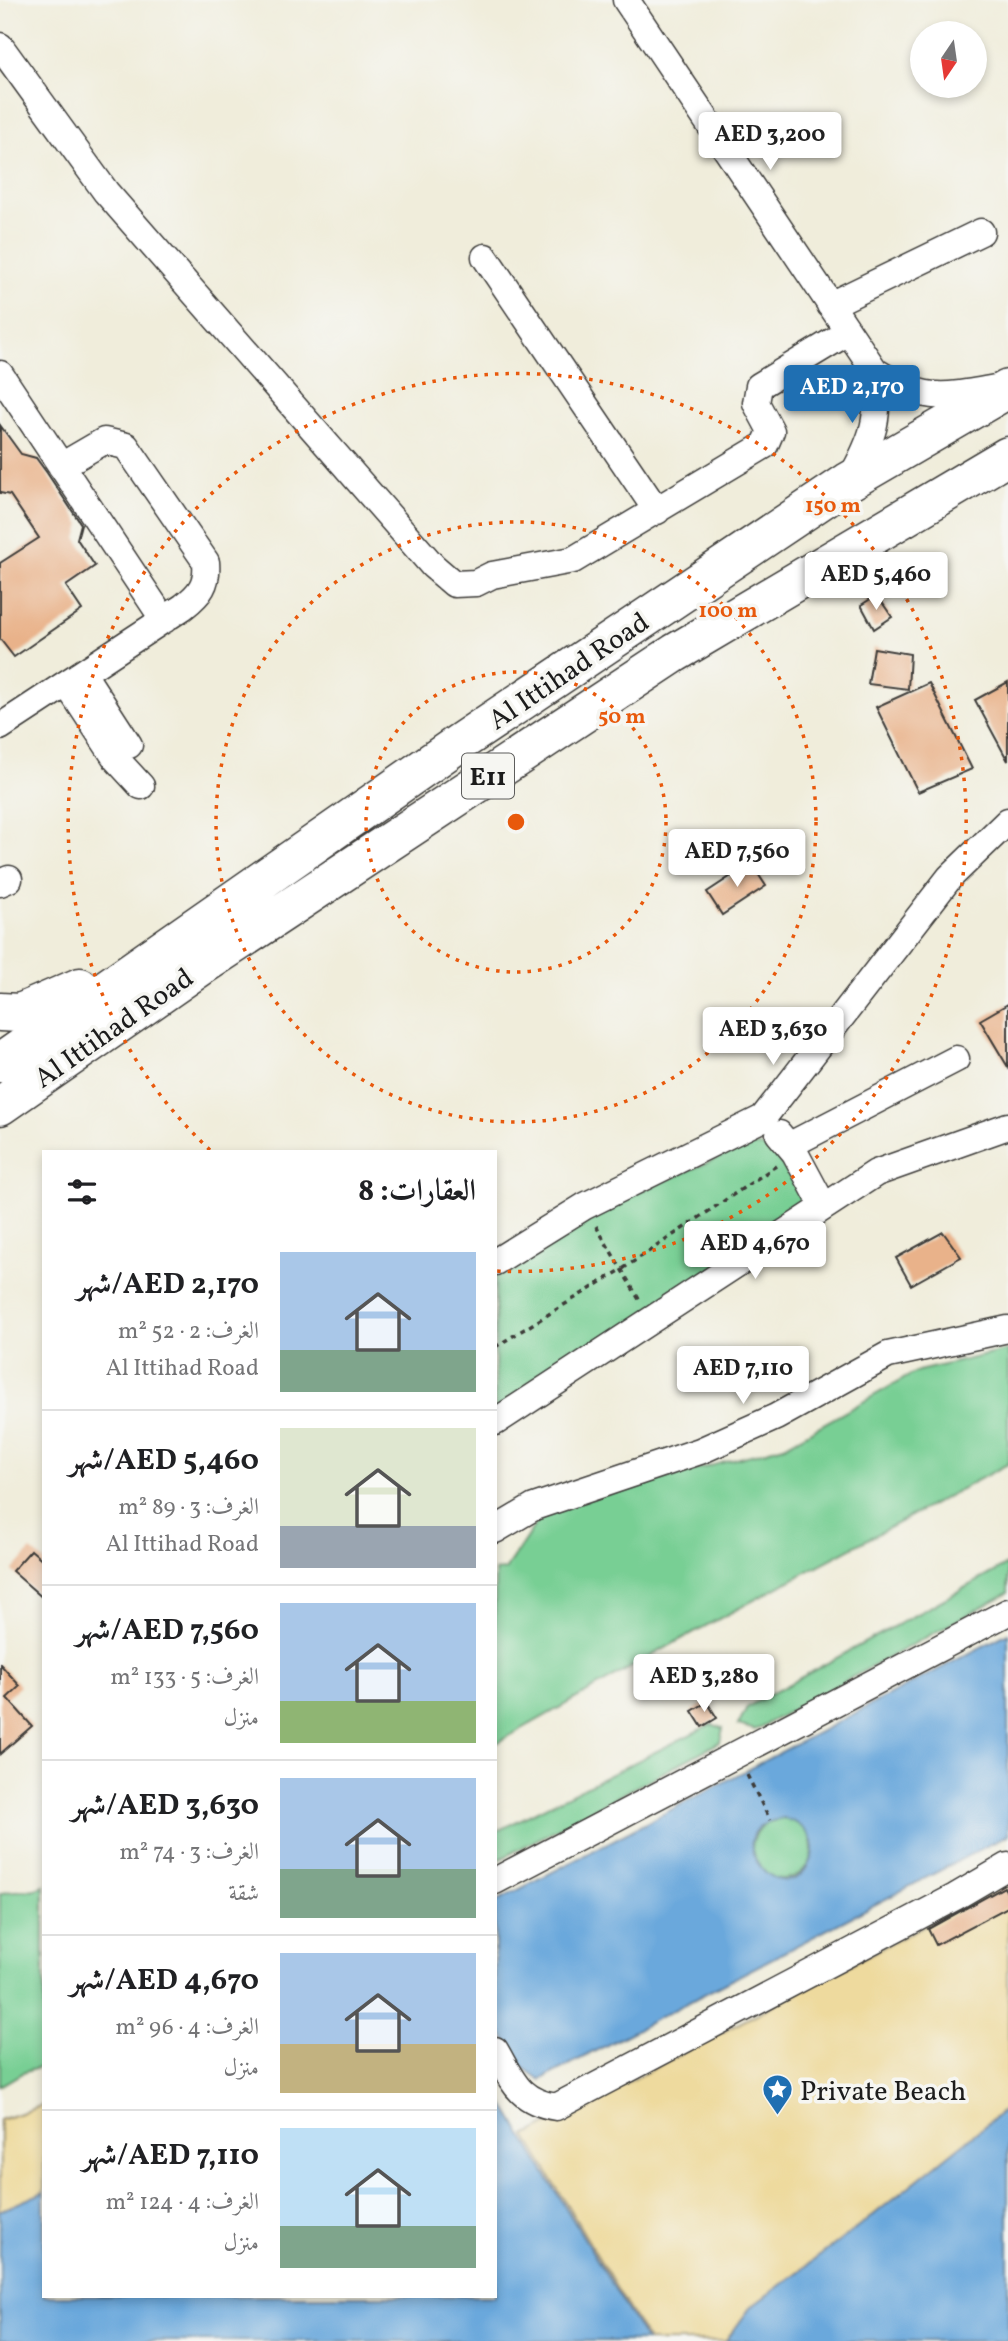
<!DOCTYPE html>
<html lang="ar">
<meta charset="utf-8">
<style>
body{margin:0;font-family:Vollkorn,Amiri,serif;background:#f6f6f6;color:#202124;direction:rtl;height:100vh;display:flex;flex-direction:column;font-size:26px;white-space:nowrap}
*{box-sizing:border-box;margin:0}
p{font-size:23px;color:#757577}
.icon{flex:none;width:38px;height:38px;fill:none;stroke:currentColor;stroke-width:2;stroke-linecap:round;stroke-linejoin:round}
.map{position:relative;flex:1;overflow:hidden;direction:ltr}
.drawer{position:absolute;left:42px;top:1150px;width:455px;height:1148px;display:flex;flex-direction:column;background:#fff;border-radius:0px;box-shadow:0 4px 10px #0003;direction:rtl}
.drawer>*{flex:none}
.needle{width:46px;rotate:193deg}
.controls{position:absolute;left:910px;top:21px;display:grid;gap:14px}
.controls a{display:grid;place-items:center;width:77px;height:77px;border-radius:50%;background:#fff;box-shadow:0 4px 10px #0003;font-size:35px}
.price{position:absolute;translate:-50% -60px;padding:0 16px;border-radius:7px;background:#fff;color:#222;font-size:23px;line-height:46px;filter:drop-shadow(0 2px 4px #0008)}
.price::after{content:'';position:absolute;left:50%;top:42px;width:21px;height:16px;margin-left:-10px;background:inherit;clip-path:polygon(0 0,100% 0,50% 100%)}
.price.on{background:#1f6fb2;color:#fff}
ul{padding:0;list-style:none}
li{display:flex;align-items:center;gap:21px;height:175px;padding:0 21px}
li+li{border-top:2px solid #e0e0e0}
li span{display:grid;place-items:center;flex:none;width:196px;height:140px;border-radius:0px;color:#555}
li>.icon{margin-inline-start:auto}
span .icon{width:84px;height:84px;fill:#fffc;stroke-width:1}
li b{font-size:30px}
h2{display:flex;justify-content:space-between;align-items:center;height:84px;padding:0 21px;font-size:30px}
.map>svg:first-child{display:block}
.green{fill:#78cf94;stroke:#4a7658;stroke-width:2}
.sand{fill:#eeda9e;stroke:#857b5d;stroke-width:2}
.water{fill:#6aa8dc;stroke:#43627c;stroke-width:2;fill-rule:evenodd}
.building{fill:#e9b28a}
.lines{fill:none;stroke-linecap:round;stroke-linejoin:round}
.minor-casing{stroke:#3c3b39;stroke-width:29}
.highway-casing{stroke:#3c3b39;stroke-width:41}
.path{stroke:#3c3b39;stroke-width:3.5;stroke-dasharray:5 5;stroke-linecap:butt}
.minor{stroke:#fff;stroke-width:26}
.highway{stroke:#fff;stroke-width:38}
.ring{fill:none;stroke:#e8590c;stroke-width:3.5;stroke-dasharray:3.5 7}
.labels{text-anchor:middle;stroke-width:7;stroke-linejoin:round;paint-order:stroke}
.shield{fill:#f6f6f2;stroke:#5d5d5c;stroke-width:2}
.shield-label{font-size:26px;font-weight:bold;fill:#1c1c1c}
.street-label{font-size:28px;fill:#1c1c1c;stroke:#f6f6f2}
.poi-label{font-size:28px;fill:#1c1c1c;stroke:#f6f6f2;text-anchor:start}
.centre{fill:#e8590c;stroke:#f6f6f2;stroke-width:3.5}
.ring-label{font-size:21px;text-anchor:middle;font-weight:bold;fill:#e8590c;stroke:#f6f6f2;stroke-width:7;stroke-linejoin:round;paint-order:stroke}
</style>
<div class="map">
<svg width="1008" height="2341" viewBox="0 0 1008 2341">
<rect width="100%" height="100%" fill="#f6f6f2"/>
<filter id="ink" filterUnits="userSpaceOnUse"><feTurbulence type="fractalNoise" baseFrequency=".0143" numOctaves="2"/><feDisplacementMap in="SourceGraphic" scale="14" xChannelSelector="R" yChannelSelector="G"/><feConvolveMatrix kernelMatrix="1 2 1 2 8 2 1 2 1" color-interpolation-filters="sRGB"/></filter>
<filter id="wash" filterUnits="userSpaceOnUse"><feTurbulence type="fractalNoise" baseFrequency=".00686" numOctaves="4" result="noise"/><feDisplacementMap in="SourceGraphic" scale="28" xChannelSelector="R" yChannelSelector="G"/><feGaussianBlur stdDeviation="1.57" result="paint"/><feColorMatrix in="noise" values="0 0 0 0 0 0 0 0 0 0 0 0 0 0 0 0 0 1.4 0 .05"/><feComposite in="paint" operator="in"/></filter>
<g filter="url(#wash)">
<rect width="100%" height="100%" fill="#f0eddb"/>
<!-- green -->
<path class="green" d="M749 1145 771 1148 803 1196 792 1226 495 1417V1268L604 1206Z
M1008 1350V1464L685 1637 495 1744V1571L505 1570 544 1511 784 1446 918 1371Z
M1008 1564V1593L755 1730 738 1725 747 1707Z
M711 1724 723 1728 720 1742 495 1862V1832Z
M752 1849a30 30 0 1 1 60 0a30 30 0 1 1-60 0Z
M44 1886V2066L22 2073 0 2086V1894C14 1888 29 1894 44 1886Z"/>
<!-- sand -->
<path class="sand" d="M1008 1881V2107L861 2225 750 2308 726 2341H648L526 2136Z
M44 2105V2192L0 2211V2120Z"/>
<!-- water -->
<path class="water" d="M1008 1633V1835L540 2080 520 2065 495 2021V1902ZM783 1819C803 1822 820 1840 810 1861 784 1920 710 1827 783 1819Z
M495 2090 646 2341H0V2211L44 2192V2296H495Z
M1008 2107V2341H726L750 2308 861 2225Z"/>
<g id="blocks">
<!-- building -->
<path class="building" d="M0 425 21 454 36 458 47 473 81 524 77 539 95 566 66 586 82 610 14 657 0 639V563L39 538 10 495 0 493Z
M877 595 892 617 874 629 861 605Z
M874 648 910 654 908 689 868 684Z
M1008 682V761L975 700Z
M929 683 972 769 918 792 876 707Z
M751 863 766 886 722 915 707 892Z
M1008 1004V1067L980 1020Z
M943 1232 961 1257 911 1285 896 1258Z
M31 1550 44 1561V1599L12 1571Z
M0 1664 20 1686 7 1698 32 1726 0 1754Z
M707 1702 717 1718 702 1727 692 1711Z
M1004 1887 1008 1894V1907L936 1945 928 1929Z"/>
</g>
</g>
<g filter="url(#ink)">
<use href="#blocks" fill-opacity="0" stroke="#3c3b39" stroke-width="2"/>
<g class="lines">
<defs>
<path id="minor" d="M626 0 875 371C924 402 940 398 996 388
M0 46 106 192 433 566 454 584 476 583 492 575 573 560 765 445 771 431 756 403 759 386 848 332
M485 257 657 511
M830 305 981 232
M0 374 164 620
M851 478C874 437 880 418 875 371
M83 674 129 745
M67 684 117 760 141 786
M0 727 183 607C200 594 208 584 206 562L126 446 104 441 61 466
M0 883 9 879
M779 1134 795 1153 824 1207
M790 1145 956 1059
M495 1262 585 1206 763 1118 950 877 1008 821
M495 1422 876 1173 1008 1126
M495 1530 534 1507 700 1451 776 1417 888 1355 1008 1329
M495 1881 1008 1612
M495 2050C513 2081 518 2101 556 2107L955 1897 1008 1866"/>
<path id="highway" d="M0 1012 20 1013 80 987
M0 1063 459 743 641 621 848 482 1008 389
M0 1106 203 965 675 653 1008 456"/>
</defs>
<!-- minor casing -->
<use href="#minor" class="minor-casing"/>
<!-- highway casing -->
<use href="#highway" class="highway-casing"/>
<!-- path -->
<path class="path" d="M596 1226 640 1301
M495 1347 621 1270 776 1166
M747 1775 770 1820"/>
<!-- minor -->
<use href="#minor" class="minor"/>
<!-- highway -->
<use href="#highway" class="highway"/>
</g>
</g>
<!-- distance rings -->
<g class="ring">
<circle cx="516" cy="822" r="150"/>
<circle cx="516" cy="822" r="300"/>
<path d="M210 1150A449 449 0 1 1 496 1271"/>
</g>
<!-- icons -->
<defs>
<symbol id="sight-pin" viewBox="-11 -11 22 30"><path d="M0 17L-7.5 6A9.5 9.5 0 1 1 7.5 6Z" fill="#1f6fb2" stroke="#f6f6f2"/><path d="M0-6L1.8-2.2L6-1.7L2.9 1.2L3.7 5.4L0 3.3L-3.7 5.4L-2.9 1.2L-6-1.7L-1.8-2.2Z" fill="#fff"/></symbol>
</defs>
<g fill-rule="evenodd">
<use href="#sight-pin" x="760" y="2072" width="35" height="47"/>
</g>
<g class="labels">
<!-- shield labels -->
<rect class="shield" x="462" y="753.5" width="52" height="45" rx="5"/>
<g class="shield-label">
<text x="488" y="785">E11</text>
</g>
<!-- street labels -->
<g class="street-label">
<text transform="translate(568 670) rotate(-34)" y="10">Al Ittihad Road</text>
<text transform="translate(113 1027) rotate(-35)" y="10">Al Ittihad Road</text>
</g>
<!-- poi labels -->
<g class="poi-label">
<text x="800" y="2100">Private Beach</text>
</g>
</g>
<circle cx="516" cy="822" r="10" class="centre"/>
<g class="ring-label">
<text x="833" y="512">150 m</text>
<text x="728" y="617">100 m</text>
<text x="622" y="723">50 m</text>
</g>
</svg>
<div class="controls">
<a><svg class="needle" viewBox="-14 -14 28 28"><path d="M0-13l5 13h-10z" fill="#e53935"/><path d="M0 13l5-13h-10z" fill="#757577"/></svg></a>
</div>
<b class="price" style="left:770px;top:172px">AED 3,200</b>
<b class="price on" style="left:852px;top:425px">AED 2,170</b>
<b class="price" style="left:876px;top:612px">AED 5,460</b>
<b class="price" style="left:737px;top:889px">AED 7,560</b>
<b class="price" style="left:773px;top:1067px">AED 3,630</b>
<b class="price" style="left:755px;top:1281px">AED 4,670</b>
<b class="price" style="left:743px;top:1406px">AED 7,110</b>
<b class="price" style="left:704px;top:1714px">AED 3,280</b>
<section class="drawer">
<h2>العقارات: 8<svg class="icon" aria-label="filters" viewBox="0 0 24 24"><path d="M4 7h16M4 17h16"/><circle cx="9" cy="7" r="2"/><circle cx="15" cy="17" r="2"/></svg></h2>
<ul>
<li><span style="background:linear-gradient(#a9c7e8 70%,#7fa58c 0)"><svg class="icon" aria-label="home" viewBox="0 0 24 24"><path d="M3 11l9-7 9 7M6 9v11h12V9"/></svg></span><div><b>AED 2,170/شهر</b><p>الغرف: 2 · 52 m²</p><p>Al Ittihad Road</p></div></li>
<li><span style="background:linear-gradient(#dfe7d0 70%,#9aa5b1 0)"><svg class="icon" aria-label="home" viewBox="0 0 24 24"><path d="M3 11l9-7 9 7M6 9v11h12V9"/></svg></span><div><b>AED 5,460/شهر</b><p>الغرف: 3 · 89 m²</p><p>Al Ittihad Road</p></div></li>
<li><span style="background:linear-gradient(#a9c7e8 70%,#8fb573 0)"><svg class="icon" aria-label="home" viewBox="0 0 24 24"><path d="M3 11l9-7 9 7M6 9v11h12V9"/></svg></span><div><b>AED 7,560/شهر</b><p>الغرف: 5 · 133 m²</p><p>منزل</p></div></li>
<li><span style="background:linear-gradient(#a9c7e8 65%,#7fa58c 0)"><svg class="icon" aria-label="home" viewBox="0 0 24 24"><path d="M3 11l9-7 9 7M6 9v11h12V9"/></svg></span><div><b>AED 3,630/شهر</b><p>الغرف: 3 · 74 m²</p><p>شقة</p></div></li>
<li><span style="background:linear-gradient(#a9c7e8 65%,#c2b280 0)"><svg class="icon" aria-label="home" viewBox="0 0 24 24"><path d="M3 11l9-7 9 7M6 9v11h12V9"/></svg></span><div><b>AED 4,670/شهر</b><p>الغرف: 4 · 96 m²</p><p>منزل</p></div></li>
<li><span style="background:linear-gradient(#bfe0f5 70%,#7fa58c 0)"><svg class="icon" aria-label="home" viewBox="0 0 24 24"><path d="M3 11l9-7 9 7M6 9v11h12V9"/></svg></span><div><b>AED 7,110/شهر</b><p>الغرف: 4 · 124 m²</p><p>منزل</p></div></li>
</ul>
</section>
</div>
